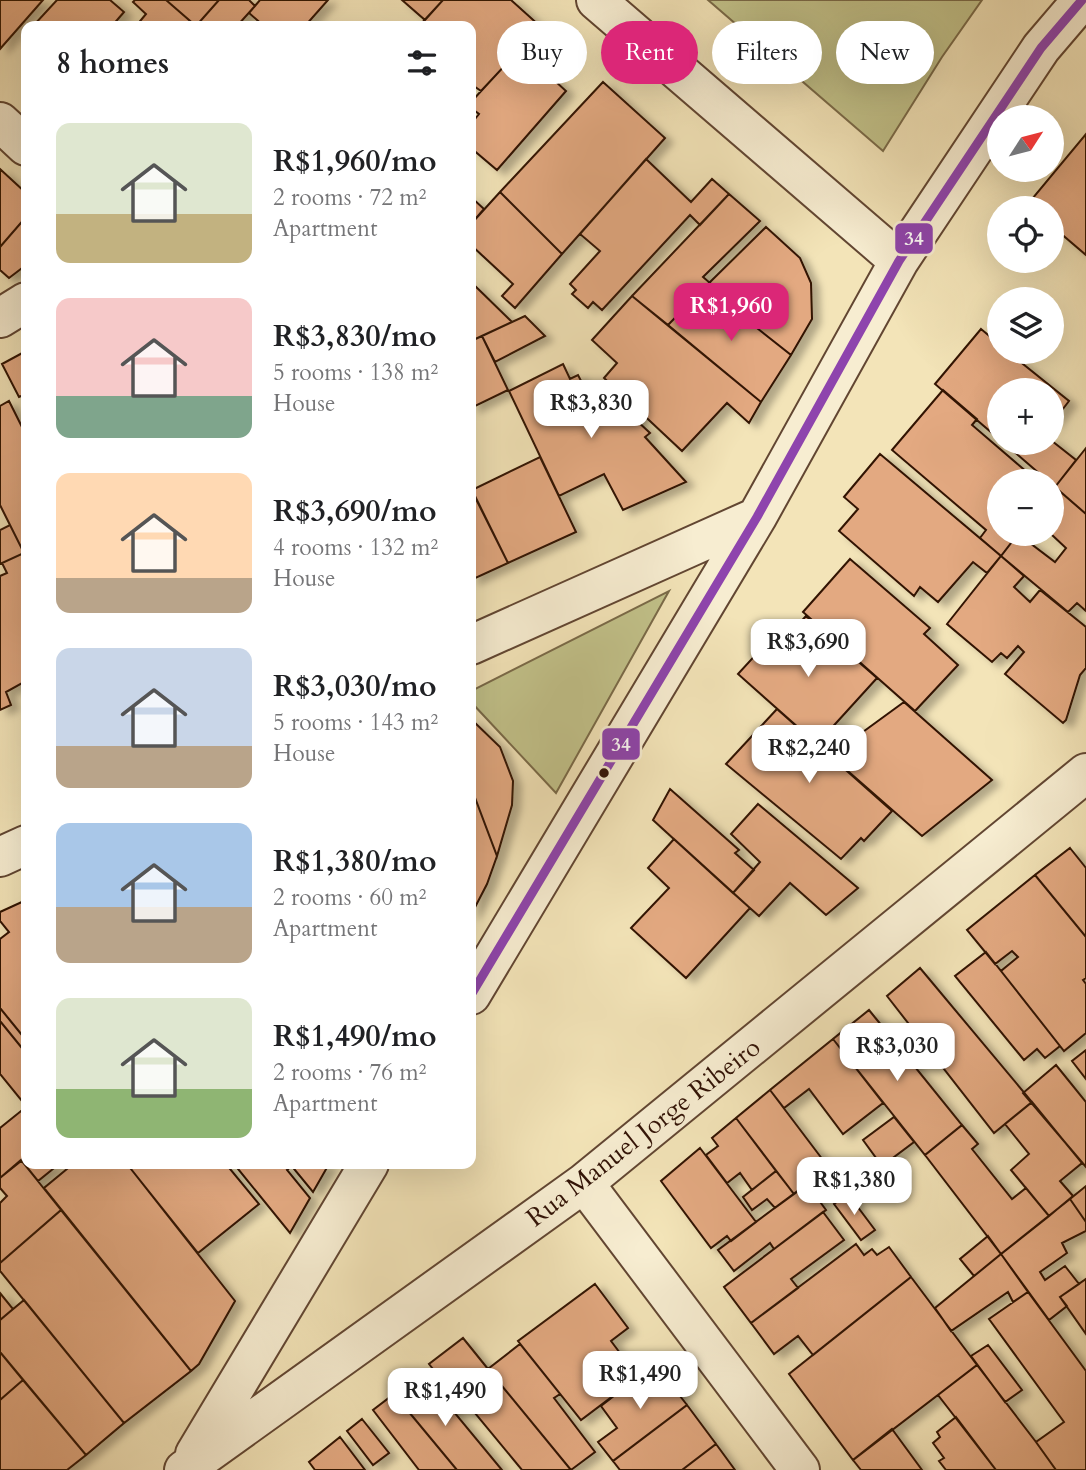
<!DOCTYPE html>
<meta charset="utf-8">
<style>
body{margin:0;font-family:Cardo,serif;background:#f2f2f2;color:#202124;height:100vh;display:flex;flex-direction:column;font-size:26px;white-space:nowrap}
*{box-sizing:border-box;margin:0}
p{font-size:23px;color:#757577}
.icon{flex:none;width:38px;height:38px;fill:none;stroke:currentColor;stroke-width:2;stroke-linecap:round;stroke-linejoin:round}
.map{position:relative;flex:1;overflow:hidden}
.sheet{position:absolute;left:21px;top:21px;width:455px;height:1148px;display:flex;flex-direction:column;background:#fff;border-radius:14px;box-shadow:0 7px 28px #0002}
.sheet>*{flex:none}
.guide{position:absolute;left:497px;top:21px;width:483px;height:63px;display:flex;gap:14px}
.needle{width:46px;rotate:54deg}
.buttons{position:absolute;left:987px;top:105px;display:grid;gap:14px}
.buttons a{display:grid;place-items:center;width:77px;height:77px;border-radius:50%;background:#fff;box-shadow:0 7px 28px #0002;font-size:35px}
.price{position:absolute;translate:-50% -60px;padding:0 16px;border-radius:14px;background:#fff;color:#222;font-size:23px;line-height:46px;filter:drop-shadow(0 2px 4px #0008)}
.price::after{content:'';position:absolute;left:50%;top:42px;width:21px;height:16px;margin-left:-10px;background:inherit;clip-path:polygon(0 0,100% 0,50% 100%)}
.price.active{background:#db2777;color:#fff}
ul{padding:0;list-style:none}
li{display:flex;align-items:center;gap:21px;height:175px;padding:0 35px}
li span{display:grid;place-items:center;flex:none;width:196px;height:140px;border-radius:14px;color:#555}
li>.icon{margin-inline-start:auto}
span .icon{width:84px;height:84px;fill:#fffc;stroke-width:1}
li b{font-size:30px}
h2{display:flex;justify-content:space-between;align-items:center;height:84px;padding:0 35px;font-size:30px}
.pill{padding:0 24px;border-radius:32px;background:#fff;box-shadow:0 7px 28px #0002;font-size:24px;line-height:63px}
.pill.active{background:#db2777;color:#fff}
.map>svg:first-child{display:block}
.green{fill:#c2c28a;stroke:#7a6a48;stroke-width:2}
.building{fill:#e3a981;stroke:#311206;stroke-width:2;filter:url(#shadow)}
.lines{fill:none;stroke-linecap:round;stroke-linejoin:round}
.minor-casing{stroke:#624632;stroke-width:42}
.minor{stroke:#f7edd1;stroke-width:38}
.bus-1-casing{stroke:#f7edd1;stroke-width:14}
.bus-1{stroke:#8e44ad;stroke-width:9}
.bus-dot{fill:#311206;stroke:#f7edd1;stroke-width:2.5}
.labels{text-anchor:middle;stroke-width:6;stroke-linejoin:round;paint-order:stroke}
.street-label{font-size:26px;fill:#311206;stroke:#f7edd1}
.line-badge{stroke:#f7edd1;stroke-width:2.5}
.badge-label{font-size:19px;text-anchor:middle;font-weight:bold;fill:#fff}
</style>
<div class="map">
<svg width="1086" height="1470" viewBox="0 0 1086 1470">
<defs>
<filter id="shadow"><feDropShadow dx="8" dy="4.5" stdDeviation="3.5" flood-color="#0004"/></filter>
</defs>
<rect width="100%" height="100%" fill="#f3e4b8"/>
<filter id="stains"><feTurbulence type="fractalNoise" baseFrequency=".00286" numOctaves="4"/><feColorMatrix values="0 0 0 0 .2 0 0 0 0 .09 0 0 0 0 .02 0 0 0 .5 -.17"/></filter>
<radialGradient id="worn" r=".72"><stop offset=".6" stop-color="#630" stop-opacity="0"/><stop offset="1" stop-color="#630" stop-opacity=".3"/></radialGradient>
<!-- green -->
<path class="green" d="M708 0H982L942 57 883 151Z
M669 591 556 793 471 702V691Z"/>
<!-- building -->
<path class="building" d="M0 0H43L0 49Z
M57 0H110L124 12 112 26H33Z
M135 0H166L196 26H136L146 14 133 2Z
M166 0H219L196 26Z
M219 0H249L255 6 237 26H196Z
M260 0H328L305 26H264L249 13Z
M402 0H443L425 20Z
M443 0H511L541 27 481 91 471 84V26H419Z
M520 49 566 91 497 170 471 148V124L479 114 471 108V102Z
M603 82 665 138 562 254 500 192Z
M1086 134V255L1052 226V208H1031L1027 205Z
M646 159 691 202 712 179 729 194 700 225 690 215 602 310 593 302 588 308 572 294 576 290 570 284 600 251 580 234Z
M0 169 26 193V217L0 247Z
M500 192 562 254 515 308 502 296 513 284 471 245V224Z
M729 194 760 221 703 277 710 283 668 325 632 296Z
M471 197 484 209 471 224Z
M26 217V265L9 278 0 270V247Z
M766 227 800 258 811 283 812 319 791 355 705 287Z
M471 282 512 322 471 341Z
M705 287 791 355 761 402 668 325Z
M632 296 761 402 749 423 727 403 682 451 604 378 617 363 592 340Z
M525 316 545 336 495 362 482 336Z
M981 329 999 344V352H1008L1069 401 1052 423V390H999V439L935 384Z
M482 336 508 390 471 408V341Z
M26 351V394L19 397 2 364Z
M563 364 570 379 578 375 591 400 607 393 650 433 645 437 686 482 623 510 604 474 559 496 509 391Z
M943 390 977 419 972 425 1035 479 1040 474 1048 481H999V534H1018L1001 556 980 538 986 530 892 450Z
M9 401 26 435 24 553 0 505V406Z
M1052 441 1076 460 1055 487 1004 443Z
M1086 448V514L1055 487Z
M880 454 1001 556 987 573 973 562 938 602 920 587 914 596 839 531 858 509 844 497Z
M540 457 576 532 508 563 472 490Z
M1055 487 1086 514V611L1077 603 1068 612 1001 556 1018 534 1055 562 1066 548 1051 534 1052 492Z
M471 489 508 563 471 580Z
M10 525 24 553 0 564V530Z
M26 552V681L6 692 11 705 0 710V576L7 573 2 563Z
M1001 556 1024 576 1014 587 1030 602 1040 590 1086 627V668L1080 675 1066 720 1063 723 1005 674 1024 652 1018 646 1007 658 1001 653 992 662 947 624Z
M850 559 930 628 924 634 958 665 915 711 803 612Z
M806 616 877 678 817 744 738 674 772 637 781 644Z
M904 702 992 780 922 836 817 744 829 731 845 745Z
M777 709 892 811 864 841 861 838 841 859 726 764Z
M471 719 500 747 513 781 512 805 497 856 471 787Z
M471 787 497 856 487 884 471 915Z
M670 789 739 850 735 853 754 870 733 893 653 820Z
M758 804 858 888 826 915 790 883 759 916 733 893 760 862 731 834Z
M674 839 750 908 686 978 631 928 669 888 648 868Z
M1070 848 1086 868V937L1035 875Z
M1035 875 1086 937V978L1083 980 1086 984V1033L1064 1051 1001 971 1018 957 1012 951 995 964 967 930Z
M24 901 26 903V1040L0 1008V939L9 932 0 921V912Z
M986 952 1060 1046 1045 1058 1037 1049 1024 1060 955 976Z
M920 968 1032 1102 994 1133 887 996Z
M0 1008 26 1040V1053L0 1021Z
M869 1010 962 1125 925 1155 833 1039Z
M0 1021 26 1053V1106L0 1074Z
M833 1039 883 1103 843 1134 809 1089 784 1108 770 1090Z
M1086 1050V1079L1072 1061Z
M1056 1065 1086 1102V1167L1023 1093Z
M770 1090 829 1168 794 1194 736 1118Z
M1032 1102 1082 1163 1060 1181 1073 1196 1049 1216 1011 1170 1029 1154 1005 1124Z
M26 1107V1157L0 1178V1128Z
M894 1117 914 1142 882 1166 863 1140Z
M736 1118 776 1171 752 1190 740 1173 727 1183 706 1155 718 1146 712 1138Z
M962 1125 978 1144 972 1149 1012 1199 1026 1188 1049 1216 1001 1254 925 1155Z
M700 1148 756 1222 731 1241 727 1236 711 1248 661 1181Z
M26 1157V1164H59L38 1181 21 1160Z
M21 1160 61 1210 0 1263V1203L7 1196 0 1188V1178Z
M73 1164H127L235 1301 199 1364 191 1371 44 1188Z
M127 1164H226L259 1204 198 1253Z
M234 1164 292 1166 287 1170 310 1198 290 1233Z
M290 1164H329L313 1192Z
M776 1171 794 1194 775 1208 767 1199 752 1210 743 1197Z
M807 1184 826 1210 774 1249 770 1243 734 1271 718 1250Z
M1086 1186V1222L1070 1199Z
M848 1194 875 1230 861 1240 834 1204Z
M1070 1199 1086 1222V1231L1062 1243 1067 1253 1040 1272 1045 1280 1065 1266 1079 1284 1060 1297 1067 1306 1049 1320 1001 1254Z
M61 1210 191 1371 124 1423 0 1271V1263Z
M823 1212 844 1240 791 1279 798 1288 751 1323 724 1287Z
M988 1236 1001 1254 974 1276 960 1259Z
M856 1244 864 1255 872 1249 877 1255 889 1247 911 1277 813 1355 798 1336 774 1354 751 1323Z
M1001 1254 1028 1292 1013 1302 1008 1292 951 1331 935 1308Z
M911 1277 977 1365 853 1460 789 1374Z
M1086 1279V1334L1060 1297Z
M595 1284 628 1328 611 1341 638 1377 581 1420 518 1341Z
M1028 1292 1086 1371V1470H1056L1036 1442 1064 1422 989 1319Z
M0 1293 13 1309 0 1320Z
M24 1300 124 1423 86 1455 0 1352V1320Z
M463 1338 488 1369 571 1470H522L461 1396 457 1399 429 1364Z
M520 1344 560 1394 554 1398 595 1452 571 1470 488 1369Z
M988 1345 1022 1390 1005 1402 971 1356Z
M0 1352 23 1380 0 1400Z
M655 1364 687 1405 613 1461 598 1442 617 1428 601 1406Z
M977 1365 1036 1442 1056 1470H996L938 1395Z
M417 1374 436 1398 440 1395 502 1470H457L394 1394Z
M23 1380 86 1455 67 1470H0V1400Z
M394 1394 457 1470H419L373 1410Z
M687 1405 716 1444 682 1470H620L613 1461Z
M956 1417 996 1470H946L939 1461 944 1458 933 1443 940 1437 937 1432Z
M362 1419 389 1453 373 1465 347 1431Z
M892 1429 922 1470H861L853 1460Z
M340 1437 365 1470H315L309 1462Z
M716 1444 735 1470H682Z"/>
<g class="lines">
<defs>
<path id="minor" d="M596 0 899 261
M0 122 26 146
M0 318 26 302
M471 645 757 517
M0 857 26 845
M471 995 757 517 899 261 1041 48 1082 0
M584 1183 800 1470
M195 1454 369 1164
M184 1470 584 1183 1086 773"/>
</defs>
<!-- minor casing -->
<use href="#minor" class="minor-casing"/>
<!-- minor -->
<use href="#minor" class="minor"/>
<defs>
<path id="bus-1" d="M471 995 757 517 899 261 1041 48 1082 0"/>
</defs>
<!-- bus-1 casing -->
<use href="#bus-1" class="bus-1-casing"/>
<!-- bus-1 -->
<use href="#bus-1" class="bus-1"/>
</g>
<!-- markers -->
<circle class="bus-dot" cx="604" cy="773" r="6"/>
<g class="labels">
<!-- street labels -->
<g class="street-label">
<text transform="translate(643 1132) rotate(-38)" y="9">Rua Manuel Jorge Ribeiro</text>
</g>
</g>
<g class="line-badge">
<rect x="894" y="222" width="40" height="33" rx="7" fill="#8e44ad"/>
<rect x="601" y="727" width="40" height="34" rx="7" fill="#8e44ad"/>
</g>
<g class="badge-label">
<text x="914" y="245">34</text>
<text x="621" y="751">34</text>
</g>
<rect width="100%" height="100%" filter="url(#stains)"/>
<rect width="100%" height="100%" fill="url(#worn)"/>
</svg>
<div class="buttons">
<a><svg class="needle" viewBox="-14 -14 28 28"><path d="M0-13l5 13h-10z" fill="#e53935"/><path d="M0 13l5-13h-10z" fill="#757577"/></svg></a>
<a><svg class="icon" aria-label="locate" viewBox="0 0 24 24"><circle cx="12" cy="12" r="6"/><path d="M12 2v4M12 18v4M2 12h4M18 12h4"/></svg></a>
<a><svg class="icon" aria-label="layers" viewBox="0 0 24 24"><path d="M12 4l9 5-9 5-9-5zM3 14l9 5 9-5"/></svg></a>
<a>+</a>
<a>−</a>
</div>
<b class="price active" style="left:731px;top:343px">R$1,960</b>
<b class="price" style="left:591px;top:440px">R$3,830</b>
<b class="price" style="left:808px;top:679px">R$3,690</b>
<b class="price" style="left:809px;top:785px">R$2,240</b>
<b class="price" style="left:897px;top:1083px">R$3,030</b>
<b class="price" style="left:854px;top:1217px">R$1,380</b>
<b class="price" style="left:640px;top:1411px">R$1,490</b>
<b class="price" style="left:445px;top:1428px">R$1,490</b>
<div class="guide">
<a class="pill">Buy</a>
<a class="pill active">Rent</a>
<a class="pill">Filters</a>
<a class="pill">New</a>
</div>
<section class="sheet">
<h2>8 homes<svg class="icon" aria-label="filters" viewBox="0 0 24 24"><path d="M4 7h16M4 17h16"/><circle cx="9" cy="7" r="2"/><circle cx="15" cy="17" r="2"/></svg></h2>
<ul>
<li><span style="background:linear-gradient(#dfe7d0 65%,#c2b280 0)"><svg class="icon" aria-label="home" viewBox="0 0 24 24"><path d="M3 11l9-7 9 7M6 9v11h12V9"/></svg></span><div><b>R$1,960/mo</b><p>2 rooms · 72 m²</p><p>Apartment</p></div></li>
<li><span style="background:linear-gradient(#f6c9c9 70%,#7fa58c 0)"><svg class="icon" aria-label="home" viewBox="0 0 24 24"><path d="M3 11l9-7 9 7M6 9v11h12V9"/></svg></span><div><b>R$3,830/mo</b><p>5 rooms · 138 m²</p><p>House</p></div></li>
<li><span style="background:linear-gradient(#ffd9b3 75%,#b9a48a 0)"><svg class="icon" aria-label="home" viewBox="0 0 24 24"><path d="M3 11l9-7 9 7M6 9v11h12V9"/></svg></span><div><b>R$3,690/mo</b><p>4 rooms · 132 m²</p><p>House</p></div></li>
<li><span style="background:linear-gradient(#c9d6e8 70%,#b9a48a 0)"><svg class="icon" aria-label="home" viewBox="0 0 24 24"><path d="M3 11l9-7 9 7M6 9v11h12V9"/></svg></span><div><b>R$3,030/mo</b><p>5 rooms · 143 m²</p><p>House</p></div></li>
<li><span style="background:linear-gradient(#a9c7e8 60%,#b9a48a 0)"><svg class="icon" aria-label="home" viewBox="0 0 24 24"><path d="M3 11l9-7 9 7M6 9v11h12V9"/></svg></span><div><b>R$1,380/mo</b><p>2 rooms · 60 m²</p><p>Apartment</p></div></li>
<li><span style="background:linear-gradient(#dfe7d0 65%,#8fb573 0)"><svg class="icon" aria-label="home" viewBox="0 0 24 24"><path d="M3 11l9-7 9 7M6 9v11h12V9"/></svg></span><div><b>R$1,490/mo</b><p>2 rooms · 76 m²</p><p>Apartment</p></div></li>
</ul>
</section>
</div>
